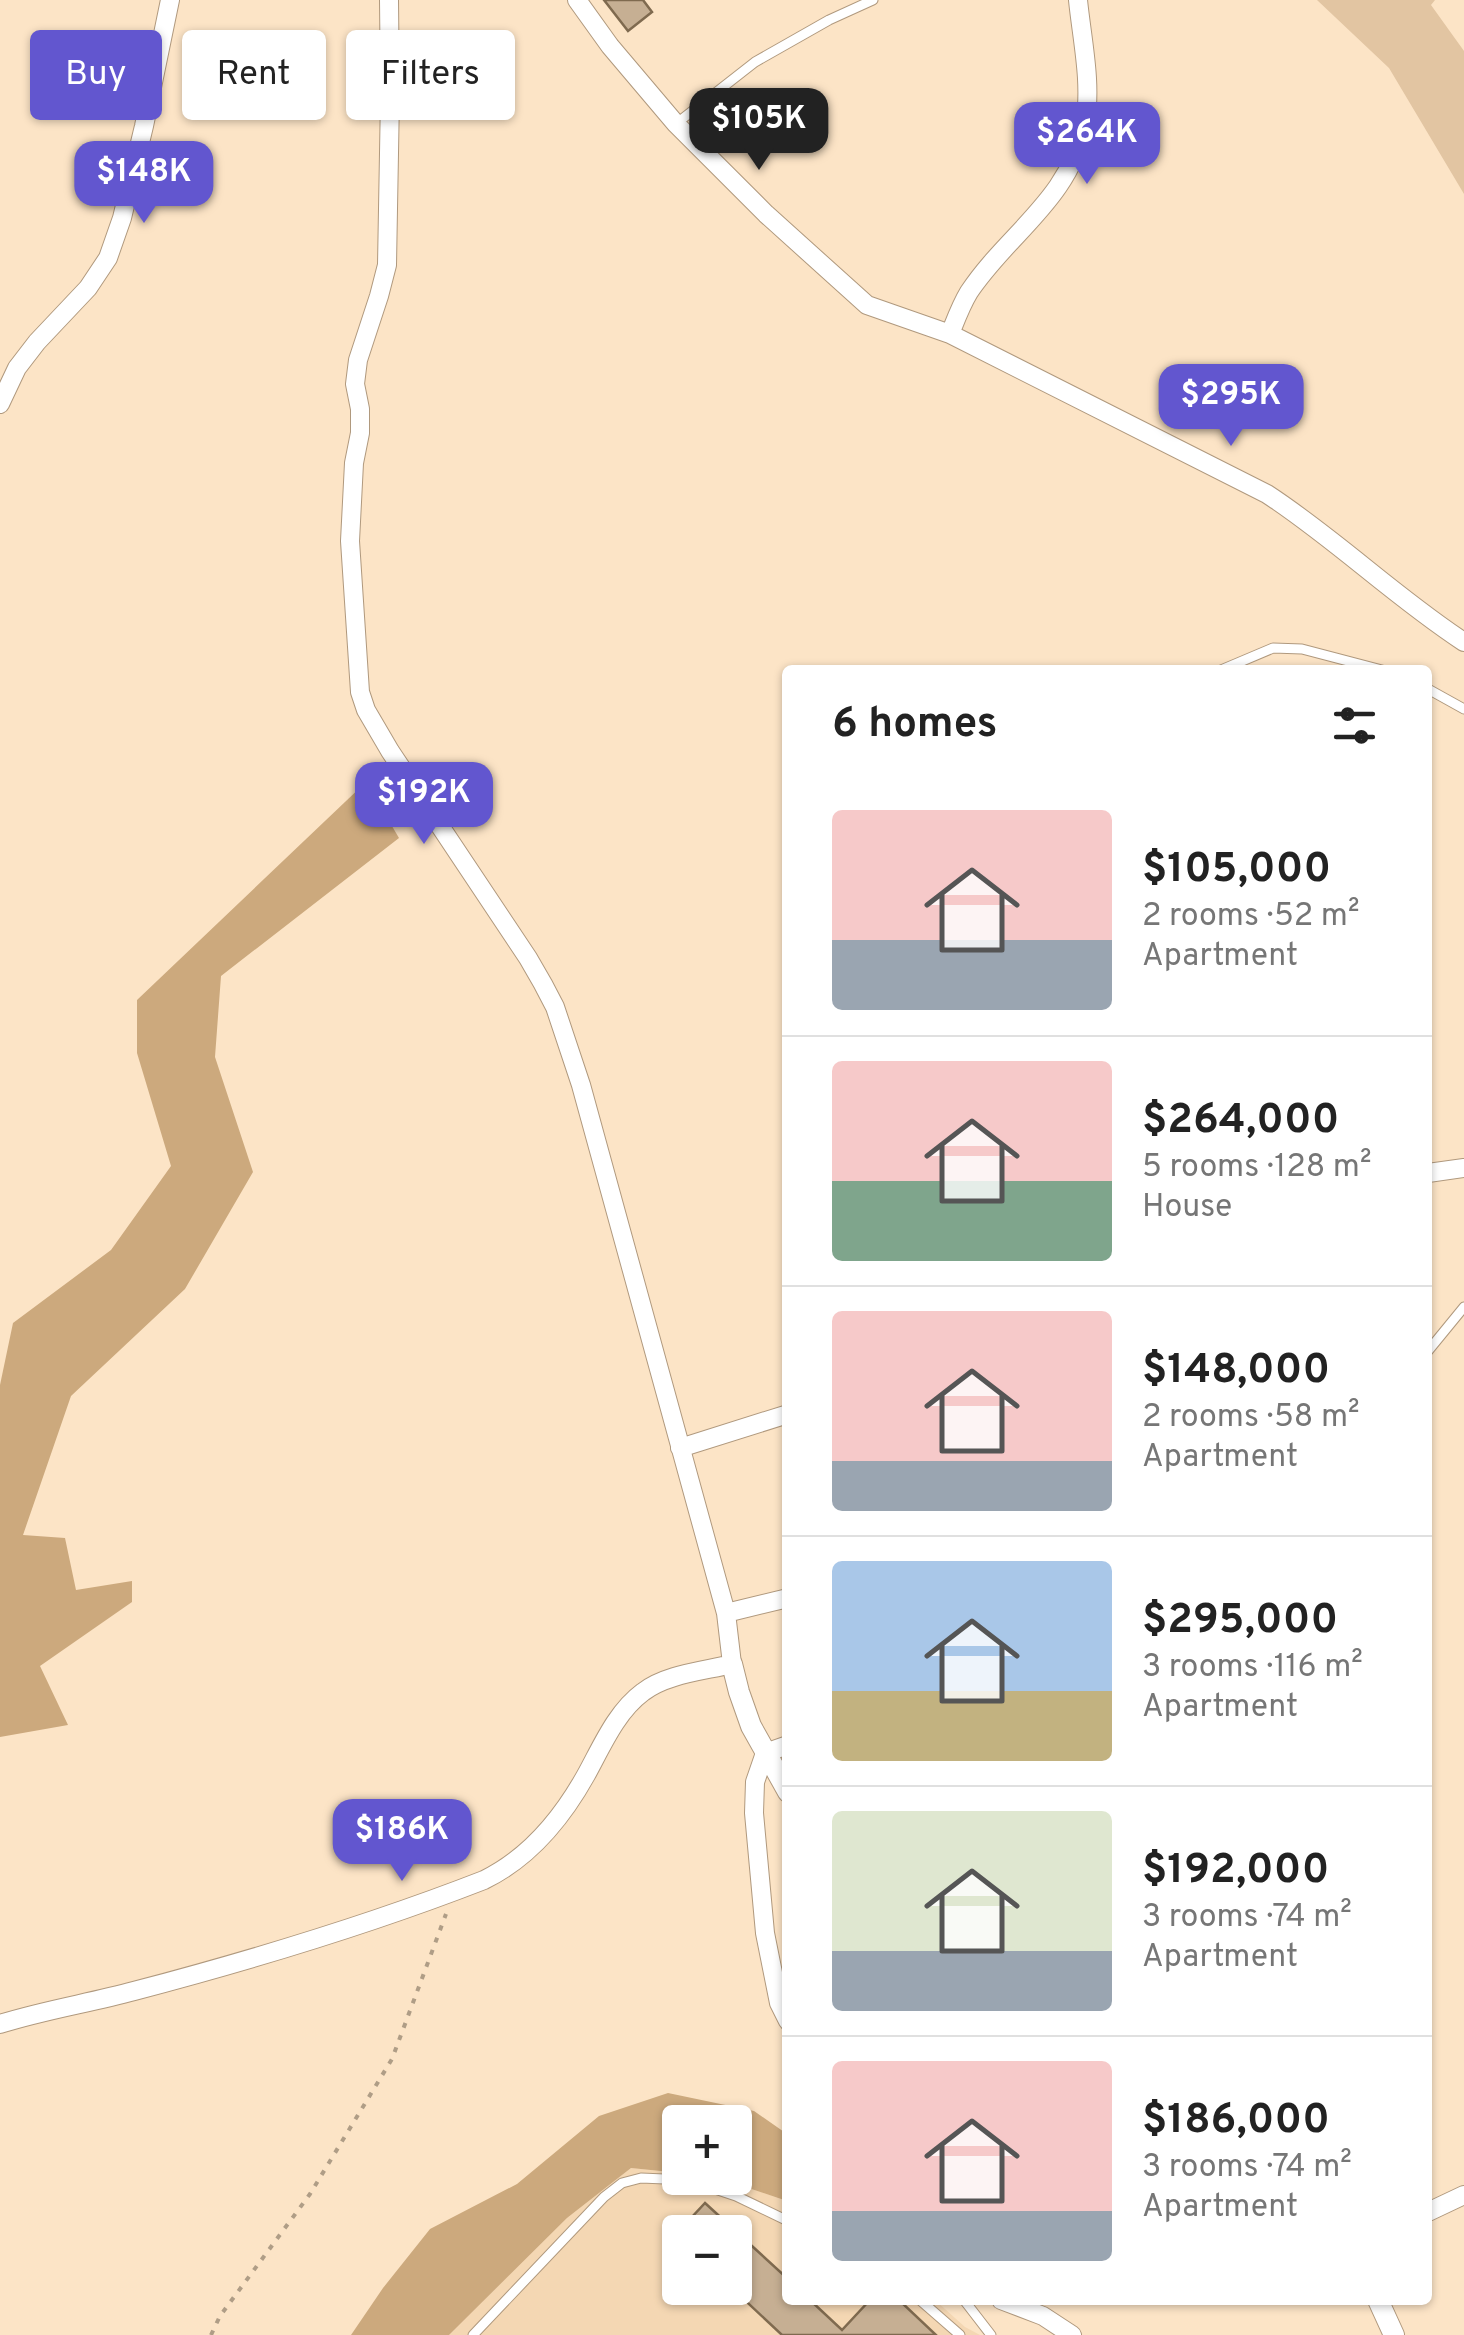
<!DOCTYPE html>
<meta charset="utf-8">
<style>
body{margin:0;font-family:Overpass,sans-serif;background:#f2f2f2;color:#222;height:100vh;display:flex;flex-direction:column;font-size:38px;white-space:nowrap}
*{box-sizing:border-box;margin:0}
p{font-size:32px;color:#767676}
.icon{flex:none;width:55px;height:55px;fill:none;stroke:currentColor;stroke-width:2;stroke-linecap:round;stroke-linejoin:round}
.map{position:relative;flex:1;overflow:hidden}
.details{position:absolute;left:782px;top:665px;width:650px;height:1640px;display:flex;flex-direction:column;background:#fff;border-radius:10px;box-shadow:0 2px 8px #0004}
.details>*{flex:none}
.banner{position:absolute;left:30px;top:30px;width:602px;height:90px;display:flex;gap:20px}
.buttons{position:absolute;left:662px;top:2105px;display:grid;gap:20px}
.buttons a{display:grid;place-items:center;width:90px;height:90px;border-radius:10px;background:#fff;box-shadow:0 2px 8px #0004;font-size:50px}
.price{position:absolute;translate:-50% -85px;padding:0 22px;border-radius:20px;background:#6256cf;color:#fff;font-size:32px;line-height:65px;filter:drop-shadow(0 2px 5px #0008)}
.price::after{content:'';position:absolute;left:50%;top:60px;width:30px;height:22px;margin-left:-15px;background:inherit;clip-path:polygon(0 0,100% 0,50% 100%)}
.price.selected{background:#222;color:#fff}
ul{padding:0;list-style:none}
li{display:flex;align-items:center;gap:30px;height:250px;padding:0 50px}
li+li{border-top:2px solid #e0e0e0}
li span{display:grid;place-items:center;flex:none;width:280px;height:200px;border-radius:10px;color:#555}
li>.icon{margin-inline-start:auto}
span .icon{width:120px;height:120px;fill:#fffc;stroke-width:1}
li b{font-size:42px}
h2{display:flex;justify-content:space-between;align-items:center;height:120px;padding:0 50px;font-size:42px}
.chip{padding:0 35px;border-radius:10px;background:#fff;box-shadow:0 2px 8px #0004;font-size:35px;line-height:90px}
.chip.selected{background:#6256cf;color:#fff}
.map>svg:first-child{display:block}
.built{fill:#f4d7b3;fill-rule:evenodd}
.green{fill:#e2c5a2}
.forest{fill:#cca97d}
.building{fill:#c6af93;stroke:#7f6a4f;stroke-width:2.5}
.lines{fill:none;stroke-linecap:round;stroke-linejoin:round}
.service-casing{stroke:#b0997e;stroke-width:11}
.minor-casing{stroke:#b0997e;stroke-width:20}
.tertiary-casing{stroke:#b0997e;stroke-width:22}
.path{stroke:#af9d86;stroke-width:4;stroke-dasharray:5 8;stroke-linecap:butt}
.service{stroke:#fff;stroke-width:9}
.minor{stroke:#fff;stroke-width:18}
.tertiary{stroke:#fff;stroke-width:20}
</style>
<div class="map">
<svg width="1464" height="2335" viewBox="0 0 1464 2335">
<rect width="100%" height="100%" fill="#fce4c6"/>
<!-- built -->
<path class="built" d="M631 2168 680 2173V2178H719L787 2201 788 2300H935L965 2327 980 2335H449L567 2218ZM680 2232H735V2288H680Z"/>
<!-- green -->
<path class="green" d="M1317 0H1435L1431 5 1464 51V194L1389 68Z"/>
<!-- forest -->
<path class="forest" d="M366 782 399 838 221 976 215 1057 253 1172 185 1289 71 1396 23 1535 65 1538 76 1590 132 1581V1602L40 1666 68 1725 0 1737V1385L13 1323 111 1250 171 1166 137 1053V1000Z
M668 2093 754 2111 787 2134V2201L719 2178H735V2122H680V2173L631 2168 567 2218 449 2335H351L383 2288 430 2229 517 2184 599 2116Z"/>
<!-- building -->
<path class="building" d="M604 0H643L652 12 628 31Z
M705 2203 788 2279V2300H810L842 2330 870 2300H899L936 2335H782L735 2291V2232H678Z"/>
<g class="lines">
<defs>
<path id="service" d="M677 123 755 62 829 20 873 0
M1221 670 1273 648 1302 649 1382 670
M1428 689 1464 709
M1428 1351 1464 1307
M920 2300 960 2335
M964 2300 991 2335
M473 2335 604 2197 622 2183 641 2178 688 2180 736 2196 788 2221"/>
<path id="minor" d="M577 0 610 46 676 124 766 214 867 305 950 334 1267 494C1336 539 1395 597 1464 642
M950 334C956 319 961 305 969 292 1009 232 1070 200 1085 123 1092 83 1082 40 1078 0
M0 404 17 368 37 342 88 288 108 258 122 218 144 126 170 0
M1428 1173 1464 1168
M680 1448 788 1414
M726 1613 788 1598
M788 1745 765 1753 755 1782 754 1813 765 1933 779 2003 788 2021
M0 2024C44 2010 90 2003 134 1991 252 1960 371 1924 484 1880 529 1858 562 1818 586 1775 602 1746 616 1712 643 1692 666 1674 704 1671 732 1664L726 1613 581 1085 555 1007 543 984 528 958 390 751 366 710 360 692 350 541 354 463 360 433V409L355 384 358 360 379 296 387 265 390 97 389 0
M1428 2212 1464 2195
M1001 2300 1043 2316 1072 2335"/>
<path id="tertiary" d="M732 1664 739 1692 751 1726 788 1792
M1378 2300 1394 2335"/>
</defs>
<!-- service casing -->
<use href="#service" class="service-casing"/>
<!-- minor casing -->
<use href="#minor" class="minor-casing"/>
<!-- tertiary casing -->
<use href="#tertiary" class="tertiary-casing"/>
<!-- path -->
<path class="path" d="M211 2335 220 2316 310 2194 392 2059 446 1914"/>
<!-- service -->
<use href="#service" class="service"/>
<!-- minor -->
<use href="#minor" class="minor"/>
<!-- tertiary -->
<use href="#tertiary" class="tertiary"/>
</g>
</svg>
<div class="buttons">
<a>+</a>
<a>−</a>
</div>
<b class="price selected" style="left:759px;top:173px">$105K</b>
<b class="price" style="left:1087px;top:187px">$264K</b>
<b class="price" style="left:144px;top:226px">$148K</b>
<b class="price" style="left:1231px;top:449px">$295K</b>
<b class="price" style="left:424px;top:847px">$192K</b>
<b class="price" style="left:402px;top:1884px">$186K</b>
<div class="banner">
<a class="chip selected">Buy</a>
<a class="chip">Rent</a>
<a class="chip">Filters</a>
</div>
<section class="details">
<h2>6 homes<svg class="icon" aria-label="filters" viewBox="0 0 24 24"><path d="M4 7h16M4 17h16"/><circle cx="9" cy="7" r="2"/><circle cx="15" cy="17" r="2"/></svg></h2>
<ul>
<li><span style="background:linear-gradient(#f6c9c9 65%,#9aa5b1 0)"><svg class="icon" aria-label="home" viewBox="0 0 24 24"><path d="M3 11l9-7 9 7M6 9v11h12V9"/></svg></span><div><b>$105,000</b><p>2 rooms · 52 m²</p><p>Apartment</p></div></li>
<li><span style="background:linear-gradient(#f6c9c9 60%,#7fa58c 0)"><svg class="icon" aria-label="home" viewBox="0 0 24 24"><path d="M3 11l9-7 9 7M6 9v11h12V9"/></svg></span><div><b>$264,000</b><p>5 rooms · 128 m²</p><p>House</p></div></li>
<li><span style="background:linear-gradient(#f6c9c9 75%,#9aa5b1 0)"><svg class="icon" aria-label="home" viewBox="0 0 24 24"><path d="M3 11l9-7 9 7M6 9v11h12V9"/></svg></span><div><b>$148,000</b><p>2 rooms · 58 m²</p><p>Apartment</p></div></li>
<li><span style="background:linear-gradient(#a9c7e8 65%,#c2b280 0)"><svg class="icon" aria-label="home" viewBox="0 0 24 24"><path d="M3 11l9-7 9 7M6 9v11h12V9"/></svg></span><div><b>$295,000</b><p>3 rooms · 116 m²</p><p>Apartment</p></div></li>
<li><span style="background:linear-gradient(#dfe7d0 70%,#9aa5b1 0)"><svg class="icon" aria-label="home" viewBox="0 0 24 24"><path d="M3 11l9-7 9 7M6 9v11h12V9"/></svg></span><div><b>$192,000</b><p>3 rooms · 74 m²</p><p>Apartment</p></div></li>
<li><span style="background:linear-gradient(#f6c9c9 75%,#9aa5b1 0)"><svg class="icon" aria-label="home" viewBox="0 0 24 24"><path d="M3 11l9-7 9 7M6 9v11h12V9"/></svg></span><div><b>$186,000</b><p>3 rooms · 74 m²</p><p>Apartment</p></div></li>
</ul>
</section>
</div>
